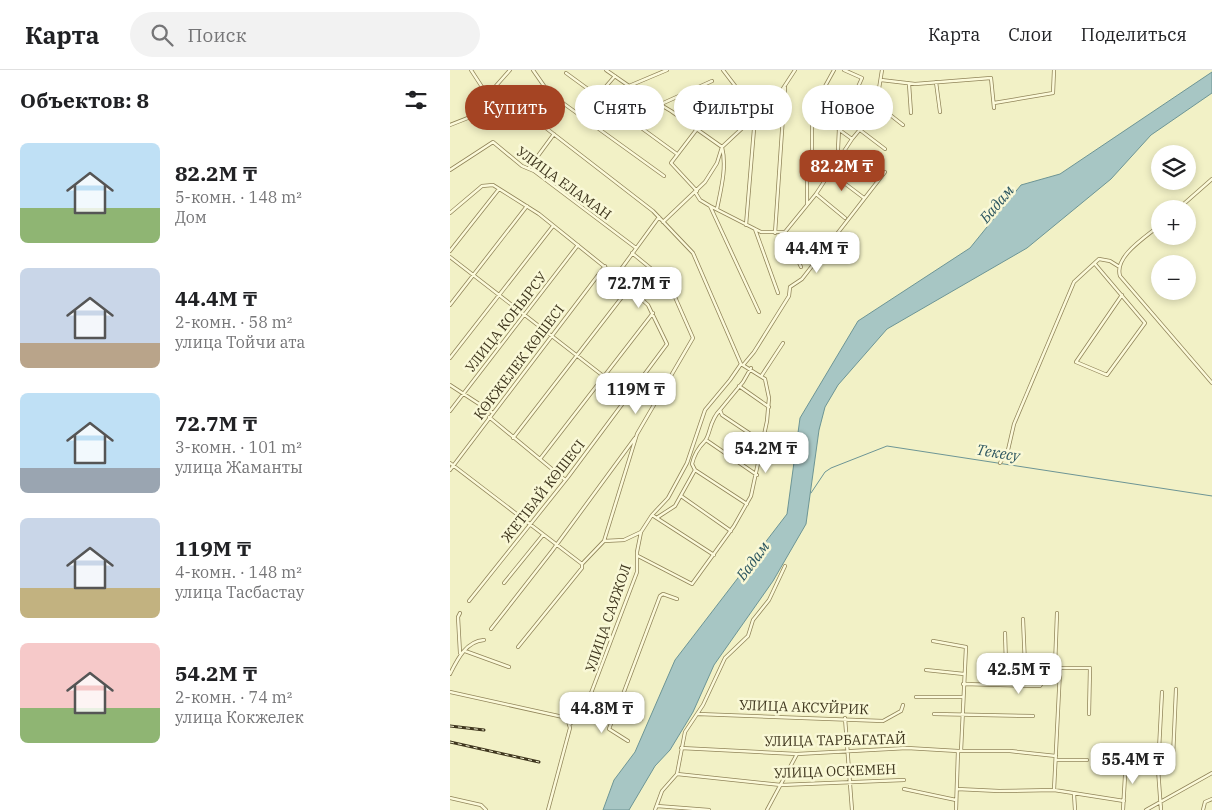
<!DOCTYPE html>
<html lang="ru">
<meta charset="utf-8">
<style>
body{margin:0;font-family:"IBM Plex Serif",serif;background:#f2f2f2;color:#202124;height:100vh;display:flex;flex-direction:column;font-size:19px;white-space:nowrap}
*{box-sizing:border-box;margin:0}
p{font-size:16px;color:#757577}
.icon{flex:none;width:28px;height:28px;fill:none;stroke:currentColor;stroke-width:2;stroke-linecap:round;stroke-linejoin:round}
.map{position:relative;flex:1;overflow:hidden}
.panel{display:flex;flex-direction:column;background:#fff;width:450px}
.panel>*{flex:none}
.banner{position:absolute;left:15px;top:15px;width:475px;height:45px;display:flex;gap:10px}
.fabs{position:absolute;left:701px;top:75px;display:grid;gap:10px}
.fabs a{display:grid;place-items:center;width:45px;height:45px;border-radius:50%;background:#fff;box-shadow:0 2px 8px #0003;font-size:25px}
.price{position:absolute;translate:-50% -42px;padding:0 11px;border-radius:10px;background:#fff;color:#222;font-size:16px;line-height:32px;filter:drop-shadow(0 1px 2px #0008)}
.price::after{content:'';position:absolute;left:50%;top:30px;width:15px;height:11px;margin-left:-8px;background:inherit;clip-path:polygon(0 0,100% 0,50% 100%)}
.price.current{background:#a54423;color:#fff}
ul{padding:0;list-style:none}
li{display:flex;align-items:center;gap:15px;height:125px;padding:0 20px}
li span{display:grid;place-items:center;flex:none;width:140px;height:100px;border-radius:8px;color:#555}
li>.icon{margin-inline-start:auto}
span .icon{width:60px;height:60px;fill:#fffc;stroke-width:1}
li b{font-size:21px}
h2{display:flex;justify-content:space-between;align-items:center;height:60px;padding:0 20px;font-size:21px}
.tag{padding:0 18px;border-radius:22px;background:#fff;box-shadow:0 2px 8px #0003;font-size:18px;line-height:45px}
.tag.current{background:#a54423;color:#fff}
header{display:flex;align-items:center;gap:30px;box-sizing:border-box;height:70px;padding:0 25px;background:#fff;border-bottom:1px solid #e0e0e0}
header strong{font-size:24px}
nav{display:flex;gap:28px;margin-inline-start:auto;font-size:18px}
.search{width:350px;height:45px;background:#f2f2f2;display:flex;align-items:center;gap:12px;box-sizing:border-box;padding:0 18px;border-radius:28px;color:#757577;font-size:19px}
main{display:flex;flex:1;min-height:0}
.map>svg:first-child{display:block}
.water{fill:#a7c6c4;stroke:#6d9595}
.lines{fill:none;stroke-linecap:round;stroke-linejoin:round}
.stream{stroke:#6d9595;stroke-width:1}
.minor-casing{stroke:#908459;stroke-width:4}
.minor{stroke:#fcfada;stroke-width:2.5}
.rail-casing{stroke:#3f361e;stroke-width:3}
.rail{stroke:#f9f8d6;stroke-width:1;stroke-dasharray:4;stroke-linecap:butt}
.labels{text-anchor:middle;stroke-width:5;stroke-linejoin:round;paint-order:stroke}
.street-label{font-size:14px;fill:#3f361e;stroke:#f9f8d6}
.water-label{font-size:15px;font-style:italic;fill:#2c5660;stroke:#f9f8d6}
</style>
<header>
<strong>Карта</strong>
<div class="search"><svg class="icon" aria-label="search" viewBox="0 0 24 24"><circle cx="10" cy="10" r="6"/><path d="M15 15l6 6"/></svg>Поиск</div>
<nav><a>Карта</a><a>Слои</a><a>Поделиться</a></nav>
</header>
<main>
<section class="panel">
<h2>Объектов: 8<svg class="icon" aria-label="filters" viewBox="0 0 24 24"><path d="M4 7h16M4 17h16"/><circle cx="9" cy="7" r="2"/><circle cx="15" cy="17" r="2"/></svg></h2>
<ul>
<li><span style="background:linear-gradient(#bfe0f5 65%,#8fb573 0)"><svg class="icon" aria-label="home" viewBox="0 0 24 24"><path d="M3 11l9-7 9 7M6 9v11h12V9"/></svg></span><div><b>82.2M ₸</b><p>5-комн. · 148 m²</p><p>Дом</p></div></li>
<li><span style="background:linear-gradient(#c9d6e8 75%,#b9a48a 0)"><svg class="icon" aria-label="home" viewBox="0 0 24 24"><path d="M3 11l9-7 9 7M6 9v11h12V9"/></svg></span><div><b>44.4M ₸</b><p>2-комн. · 58 m²</p><p>улица Тойчи ата</p></div></li>
<li><span style="background:linear-gradient(#bfe0f5 75%,#9aa5b1 0)"><svg class="icon" aria-label="home" viewBox="0 0 24 24"><path d="M3 11l9-7 9 7M6 9v11h12V9"/></svg></span><div><b>72.7M ₸</b><p>3-комн. · 101 m²</p><p>улица Жаманты</p></div></li>
<li><span style="background:linear-gradient(#c9d6e8 70%,#c2b280 0)"><svg class="icon" aria-label="home" viewBox="0 0 24 24"><path d="M3 11l9-7 9 7M6 9v11h12V9"/></svg></span><div><b>119M ₸</b><p>4-комн. · 148 m²</p><p>улица Тасбастау</p></div></li>
<li><span style="background:linear-gradient(#f6c9c9 65%,#8fb573 0)"><svg class="icon" aria-label="home" viewBox="0 0 24 24"><path d="M3 11l9-7 9 7M6 9v11h12V9"/></svg></span><div><b>54.2M ₸</b><p>2-комн. · 74 m²</p><p>улица Кокжелек</p></div></li>
</ul>
</section>
<div class="map">
<svg width="762" height="740" viewBox="0 0 762 740">
<rect width="100%" height="100%" fill="#f2f1c6"/>
<!-- water -->
<path class="water" d="M762 2V23L701 65 661 109 577 178 437 259 388 315 375 337 369 360 356 454 323 511 264 595 243 642 220 680 205 696 179 740H153L164 710 185 682 225 590 337 444 350 348 408 251 520 178 571 115 610 104Z"/>
<g class="lines">
<!-- stream -->
<path class="stream" d="M361 423 375 402 381 398 437 376 762 426"/>
<defs>
<path id="minor" d="M83 0 99 23 214 106
M156 0 179 16 217 0
M273 0 299 34 305 47 296 155
M116 3 227 84
M431 10 465 14 541 8 544 38
M486 12 490 42
M459 14 461 43
M179 16 221 41 272 77C277 97 271 119 267 139
M44 18 60 0
M61 31 203 141 243 183 291 294 280 310 255 340 237 393 218 428 202 445 191 462 187 482V502L135 639 120 654
M425 33 453 55
M544 33 603 23 604 0
M209 35 262 11
M362 40 402 69
M130 46 165 6
M240 53 275 37
M0 55 61 31 44 18 34 20 21 0
M410 60 435 79
M388 79 389 59 412 8 394 0
M392 84 421 102
M79 98 104 64
M0 100 43 72 72 96 84 101 186 178
M381 103 414 128
M247 121 221 93 247 59
M245 122 250 130 260 136 309 242
M366 124 395 148
M357 134V108L362 99V40L384 0
M260 136 311 162H335L366 124 402 69 417 51 428 25 432 0
M728 139 762 109
M0 143 32 116 43 115 89 144 166 206 198 235 217 274 118 407 19 531
M213 152 255 112 267 93 272 77 330 23 345 0
M710 155C696 167 664 186 670 206L762 313
M305 159 328 223
M335 162 351 197
M325 163 335 17
M0 181 49 119
M182 183 204 201 221 218 243 268 187 364 154 471 174 470 191 462
M0 187 179 326
M645 194 695 253 657 305 626 292 672 225
M166 206 209 147
M0 235 77 136
M0 288 103 156
M294 294 304 282 339 226 340 217 352 209 435 102
M301 298 293 312 270 340 272 345 314 373
M312 305 333 273
M0 315 43 343
M289 316 319 337
M0 341 128 175
M39 347 114 409
M63 368 179 218
M256 370 307 405
M90 389 203 243
M0 393 132 494
M550 393 558 380 564 354 624 212 649 189 660 191 668 196
M0 400 155 196
M245 400 242 394C244 385 249 377 255 371 261 363 259 351 270 340
M231 426 281 461
M202 445 264 485
M208 447 225 436 245 400 297 434
M188 486 242 514 284 456 301 426 317 351 319 328 315 309 291 294
M54 513 93 465
M573 549 575 595
M41 559 102 481 185 368
M555 563 556 594
M483 571 516 577 511 681
M68 577 132 498V494L154 471
M15 581 59 597
M10 583 8 547 10 543
M610 598H640L639 644
M476 600 514 604
M0 604C7 590 16 571 34 570
M513 614 590 616 594 610 595 596
M0 622 113 647 118 651 120 658 98 740
M712 622 708 699H714L723 687 726 619
M466 627H513
M138 634 176 647 191 649
M165 643 159 659 178 671
M166 643 210 526 213 524 227 529
M248 644 433 651 451 641 453 635
M484 644 583 646
M395 648 402 740
M231 678 347 684 457 678 508 681H560L606 686
M606 690H637
M648 697 675 700
M686 699H708L711 740
M227 704 331 715 454 710
M454 719 506 730
M507 719 549 721 604 720 674 731
M604 720 610 601 605 596 607 543
M624 724 625 740
M0 728 31 735 36 740
M207 736 259 740
M205 740 212 721 227 704 235 662 253 635 275 588 298 566 303 550 319 530 335 496
M317 740 347 684
M506 740 508 681
M673 740 676 689
M696 740 762 703
M753 740 755 732 762 729"/>
</defs>
<!-- minor casing -->
<use href="#minor" class="minor-casing"/>
<!-- minor -->
<use href="#minor" class="minor"/>
<defs>
<path id="rail" d="M0 656 34 660
M0 672 89 692"/>
</defs>
<!-- rail casing -->
<use href="#rail" class="rail-casing"/>
<!-- rail -->
<use href="#rail" class="rail"/>
</g>
<g class="labels">
<!-- street labels -->
<g class="street-label">
<text transform="translate(114 113) rotate(36)" y="5">УЛИЦА ЕЛАМАН</text>
<text transform="translate(56 252) rotate(-52)" y="5">УЛИЦА КОНЫРСУ</text>
<text transform="translate(69 292) rotate(-53)" y="5">КӨКЖЕЛЕК КӨШЕСІ</text>
<text transform="translate(93 421) rotate(-52)" y="5">ЖЕТІБАЙ КӨШЕСІ</text>
<text transform="translate(158 548) rotate(-71)" y="5">УЛИЦА САЯЖОЛ</text>
<text transform="translate(354 637) rotate(2)" y="5">УЛИЦА АКСУЙРИК</text>
<text transform="translate(385 670) rotate(-1)" y="5">УЛИЦА ТАРБАГАТАЙ</text>
<text transform="translate(385 701) rotate(-2)" y="5">УЛИЦА ОСКЕМЕН</text>
</g>
<!-- water labels -->
<g class="water-label">
<text transform="translate(547 134) rotate(-50)" y="5">Бадам</text>
<text transform="translate(548 383) rotate(9)" y="5">Текесу</text>
<text transform="translate(303 491) rotate(-53)" y="5">Бадам</text>
</g>
</g>
</svg>
<div class="fabs">
<a><svg class="icon" aria-label="layers" viewBox="0 0 24 24"><path d="M12 4l9 5-9 5-9-5zM3 14l9 5 9-5"/></svg></a>
<a>+</a>
<a>−</a>
</div>
<b class="price current" style="left:392px;top:122px">82.2M ₸</b>
<b class="price" style="left:367px;top:204px">44.4M ₸</b>
<b class="price" style="left:189px;top:239px">72.7M ₸</b>
<b class="price" style="left:186px;top:345px">119M ₸</b>
<b class="price" style="left:316px;top:404px">54.2M ₸</b>
<b class="price" style="left:569px;top:625px">42.5M ₸</b>
<b class="price" style="left:152px;top:664px">44.8M ₸</b>
<b class="price" style="left:683px;top:715px">55.4M ₸</b>
<div class="banner">
<a class="tag current">Купить</a>
<a class="tag">Снять</a>
<a class="tag">Фильтры</a>
<a class="tag">Новое</a>
</div>
</div>
</main>
